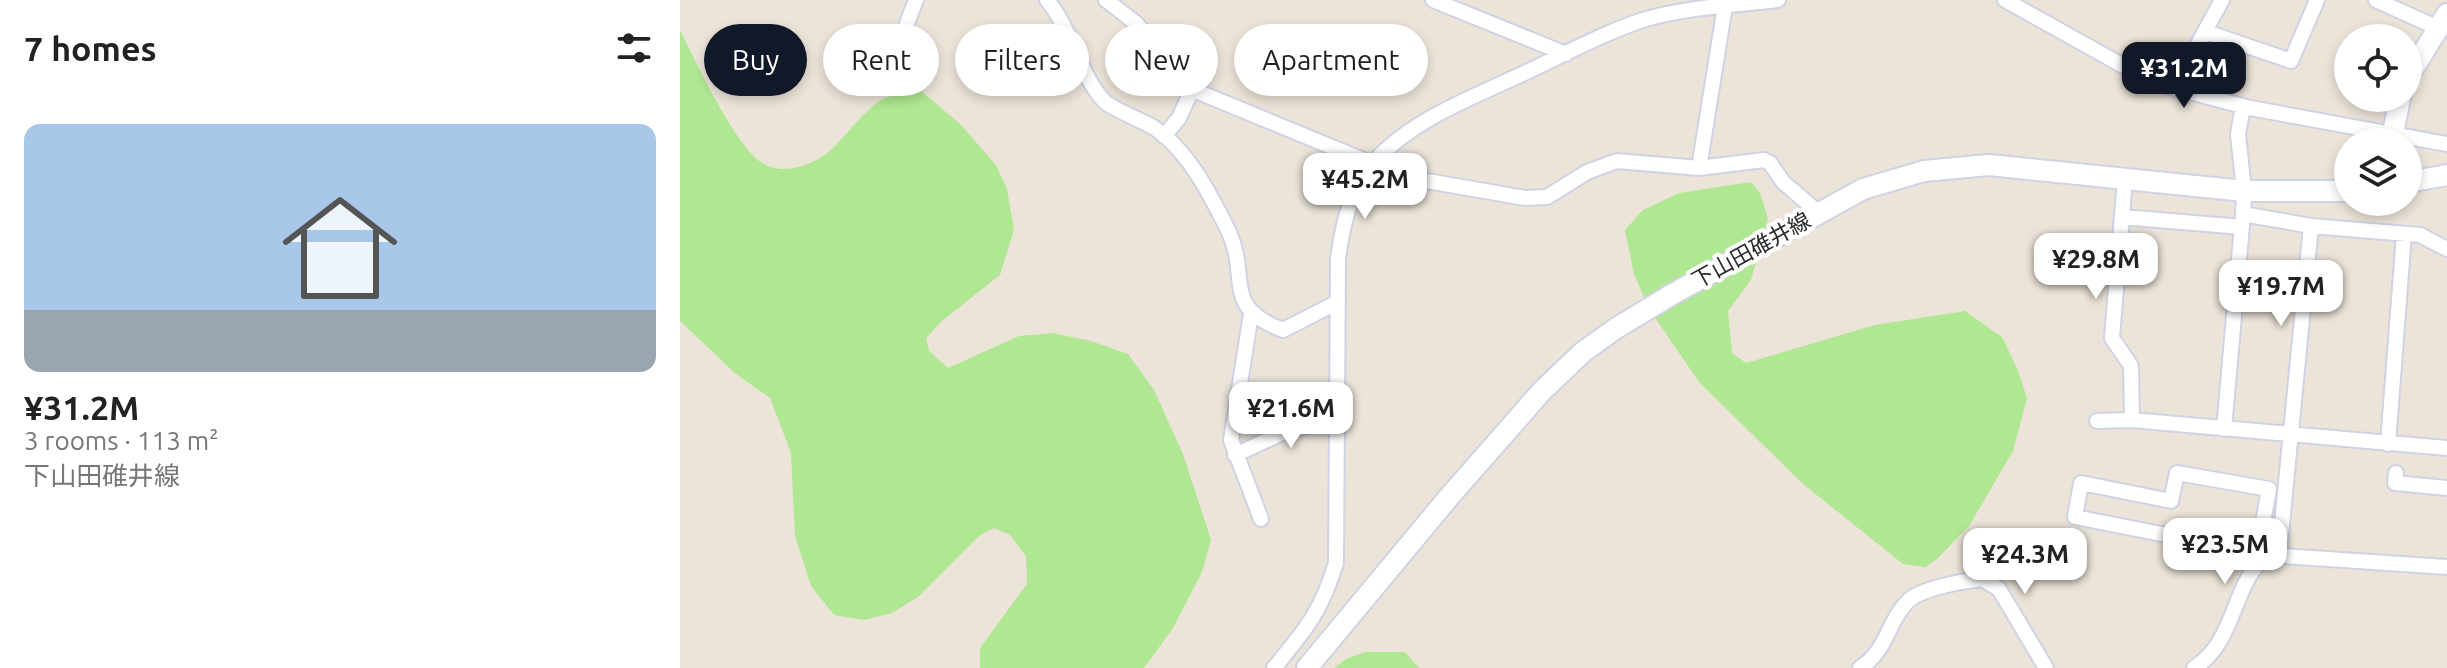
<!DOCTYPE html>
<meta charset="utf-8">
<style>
body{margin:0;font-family:Ubuntu,"Noto Sans JP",sans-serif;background:#f6f6f6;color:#222;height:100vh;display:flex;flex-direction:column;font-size:30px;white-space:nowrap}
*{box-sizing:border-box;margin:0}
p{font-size:26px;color:#767676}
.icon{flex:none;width:44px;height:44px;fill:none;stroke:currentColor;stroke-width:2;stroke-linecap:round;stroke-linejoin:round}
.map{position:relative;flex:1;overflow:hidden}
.drawer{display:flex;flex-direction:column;background:#fff;width:680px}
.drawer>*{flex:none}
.guide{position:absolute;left:24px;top:24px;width:760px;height:72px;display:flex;gap:16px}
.controls{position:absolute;left:1654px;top:24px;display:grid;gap:16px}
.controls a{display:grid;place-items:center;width:88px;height:88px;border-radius:50%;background:#fff;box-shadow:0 4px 12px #0003;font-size:40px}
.price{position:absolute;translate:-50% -68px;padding:0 18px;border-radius:16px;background:#fff;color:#222;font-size:26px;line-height:52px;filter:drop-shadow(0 2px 4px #0008)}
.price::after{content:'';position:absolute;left:50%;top:48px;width:24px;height:18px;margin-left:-12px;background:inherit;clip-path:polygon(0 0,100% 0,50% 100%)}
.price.on{background:#111827;color:#fff}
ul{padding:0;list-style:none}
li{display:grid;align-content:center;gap:16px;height:424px;padding:0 24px}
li+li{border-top:2px solid #e0e0e0}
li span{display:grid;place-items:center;height:248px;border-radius:16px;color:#555}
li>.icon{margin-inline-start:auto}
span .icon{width:144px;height:144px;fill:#fffc;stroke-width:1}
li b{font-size:34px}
h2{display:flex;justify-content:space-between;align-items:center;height:96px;padding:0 24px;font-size:34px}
.tag{padding:0 28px;border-radius:36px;background:#fff;box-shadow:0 4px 12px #0003;font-size:28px;line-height:72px}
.tag.on{background:#111827;color:#fff}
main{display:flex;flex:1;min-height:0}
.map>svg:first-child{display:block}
.green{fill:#b0e792}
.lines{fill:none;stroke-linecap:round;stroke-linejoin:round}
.street-casing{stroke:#cfd3e3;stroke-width:18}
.secondary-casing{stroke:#cfd3e3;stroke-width:24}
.street{stroke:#fff;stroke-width:14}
.secondary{stroke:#fff;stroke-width:20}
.labels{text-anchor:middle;stroke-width:8;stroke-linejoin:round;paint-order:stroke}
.street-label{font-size:22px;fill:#292929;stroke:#fff}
</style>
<main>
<section class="drawer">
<h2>7 homes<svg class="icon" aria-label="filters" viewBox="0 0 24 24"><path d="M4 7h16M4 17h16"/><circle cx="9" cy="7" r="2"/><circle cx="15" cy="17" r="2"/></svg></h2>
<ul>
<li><span style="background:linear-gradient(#a9c7e8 75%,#9aa5b1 0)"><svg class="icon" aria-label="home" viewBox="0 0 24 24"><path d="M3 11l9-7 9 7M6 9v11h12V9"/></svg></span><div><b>¥31.2M</b><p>3 rooms · 113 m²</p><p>下山田碓井線</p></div></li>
</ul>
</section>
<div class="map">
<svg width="1767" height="668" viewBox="0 0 1767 668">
<rect width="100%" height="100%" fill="#ece4d9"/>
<!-- green -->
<path class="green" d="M0 30C16 61 57 152 86 165 106 175 135 164 150 151 164 138 188 106 203 99 214 94 228 93 240 90L280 124 316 165 327 189 334 230 320 275 262 321 246 338 249 351 268 368 339 336 373 333 411 341 448 354 474 390 503 454 531 540 522 572 493 628 464 668H300V648L347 584 346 556 330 535 314 528 299 536 238 597 212 613 184 620 154 615 131 586 115 536 111 453 90 398 56 374 0 321Z
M1071 182 1080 193 1088 219 1071 280 1048 311 1052 353 1066 363 1195 325 1285 311 1322 337 1337 368 1347 398 1333 451 1289 526 1256 560 1245 567 1223 564 1123 484 1019 382 969 309 954 274 945 230 963 210 999 193Z
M685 652H725L739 668H654L666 659Z"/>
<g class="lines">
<defs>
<path id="street" d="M367 0C392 30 398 72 424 101 432 109 461 120 473 127 508 150 530 194 548 230 571 278 540 306 603 330L658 302
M426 0 457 24 477 49 499 84 693 164
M753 0 886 54
M1325 0 1472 82 1570 108 1767 144
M1696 0 1758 28
M227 23 236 0
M1526 32 1611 61 1637 0
M1498 89 1513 53 1542 0
M1563 106 1558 134 1564 191 1563 214 1631 226 1740 235 1767 249
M484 136 499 118 512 89
M1019 168 1045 6
M1445 178 1432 338 1451 366 1452 420
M679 184 693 189 747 181 845 198 867 197 907 172 937 161 1019 168 1084 160 1090 163 1103 182 1139 213
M1442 217 1562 227
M571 314 551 440 581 519
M1417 421 1452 420 1767 448
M1544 429 1563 214
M1708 444 1724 234
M555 455 604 432 657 418
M1716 473 1715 483 1767 488
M1578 551 1589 489 1497 473 1491 501 1401 483 1395 517 1588 555
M1599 555 1631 226
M594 668C626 629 641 612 656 563L658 259C662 226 671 188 693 163 735 116 800 95 855 68 891 51 928 31 966 19 1009 7 1054 5 1098 0
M1180 668C1208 650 1207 622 1228 601 1242 588 1283 581 1302 579L1319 589 1366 668
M1514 668C1558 640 1551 582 1588 555L1767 567"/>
<path id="secondary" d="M1728 77 1767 14
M1714 142 1713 133 1720 98
M1728 182 1767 175
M627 668 769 497 862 391 903 352 935 329 991 295 1183 189 1244 171 1309 165 1564 191H1668"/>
</defs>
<!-- street casing -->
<use href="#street" class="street-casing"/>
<!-- secondary casing -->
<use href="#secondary" class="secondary-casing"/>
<!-- street -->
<use href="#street" class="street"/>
<!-- secondary -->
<use href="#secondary" class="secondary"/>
</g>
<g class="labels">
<!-- street labels -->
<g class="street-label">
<text transform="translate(1071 250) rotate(-29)" y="8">下山田碓井線</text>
</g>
</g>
</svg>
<div class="controls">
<a><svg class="icon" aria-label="locate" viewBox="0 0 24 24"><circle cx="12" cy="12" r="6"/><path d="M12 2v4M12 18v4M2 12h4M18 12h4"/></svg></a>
<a><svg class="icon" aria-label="layers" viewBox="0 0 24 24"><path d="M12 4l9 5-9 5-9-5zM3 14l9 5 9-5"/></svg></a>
</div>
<b class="price on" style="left:1504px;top:110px">¥31.2M</b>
<b class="price" style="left:685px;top:221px">¥45.2M</b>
<b class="price" style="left:1416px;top:301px">¥29.8M</b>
<b class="price" style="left:1601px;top:328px">¥19.7M</b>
<b class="price" style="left:611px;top:450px">¥21.6M</b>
<b class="price" style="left:1545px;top:586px">¥23.5M</b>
<b class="price" style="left:1345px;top:596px">¥24.3M</b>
<div class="guide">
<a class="tag on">Buy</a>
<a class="tag">Rent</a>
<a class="tag">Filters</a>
<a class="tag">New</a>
<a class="tag">Apartment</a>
</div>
</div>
</main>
